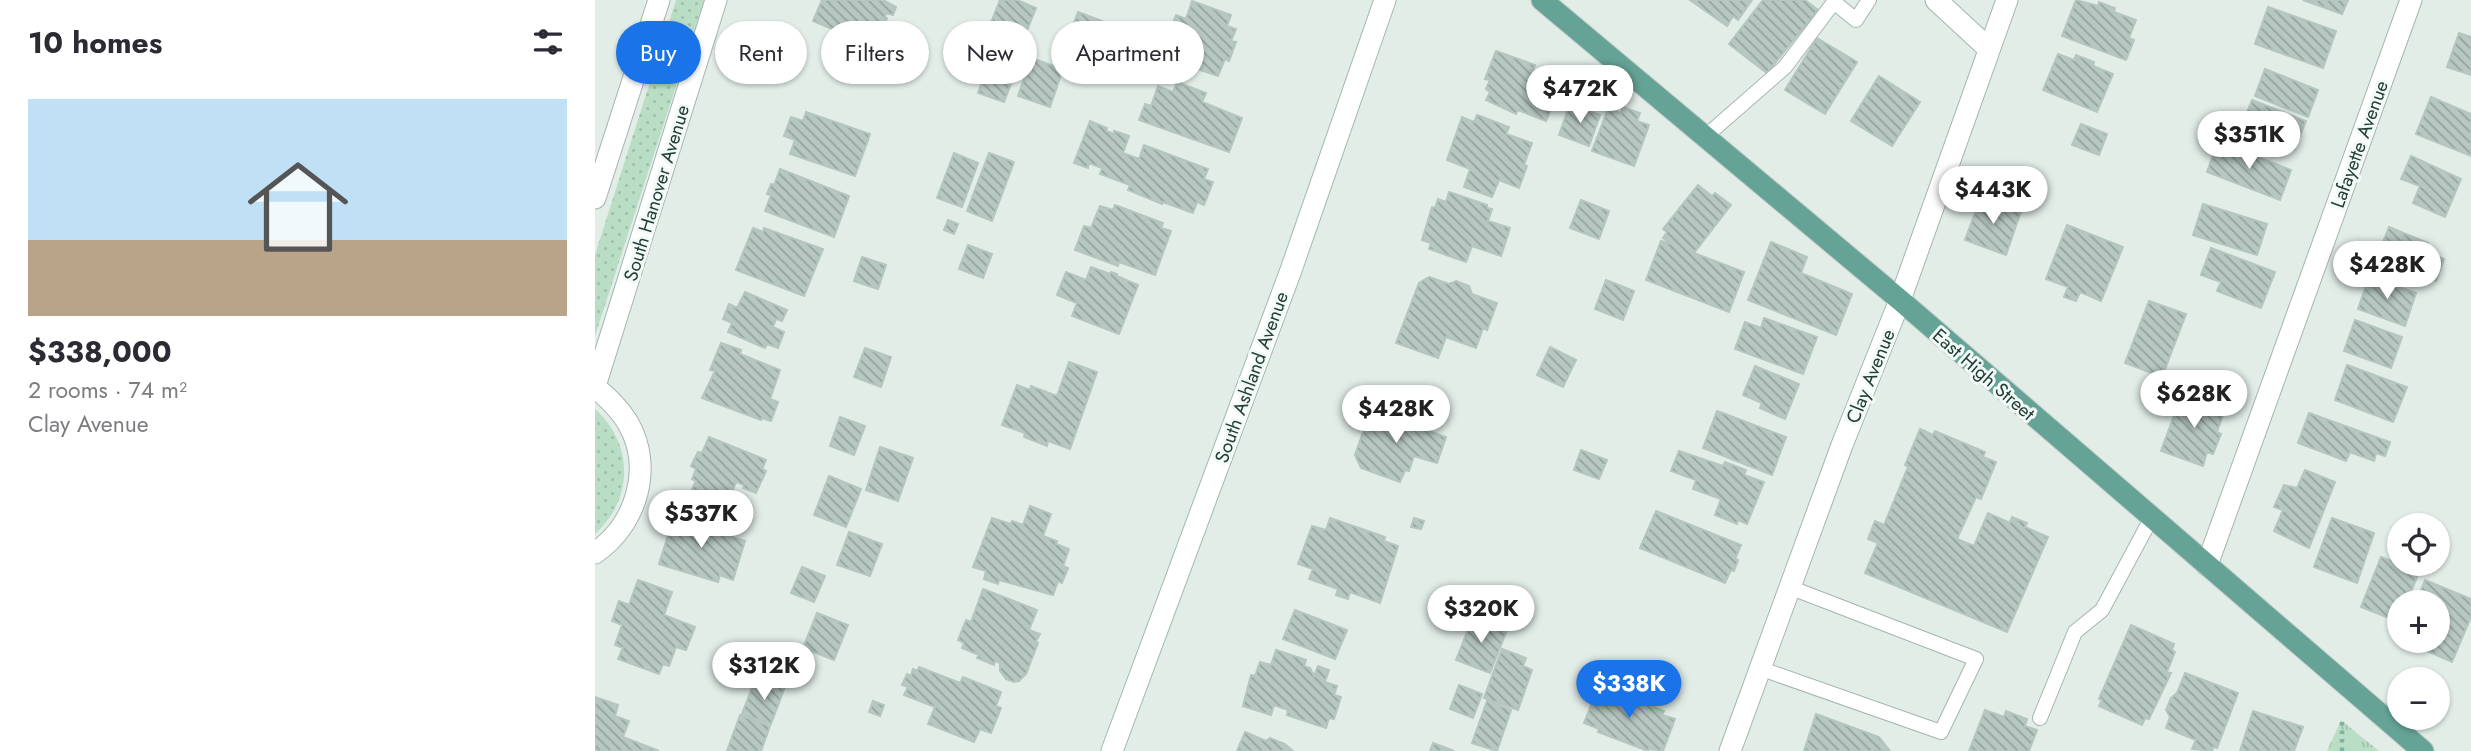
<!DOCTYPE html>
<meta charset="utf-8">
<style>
body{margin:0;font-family:Jost,sans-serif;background:#f7f7f7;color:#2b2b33;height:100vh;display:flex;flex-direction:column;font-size:26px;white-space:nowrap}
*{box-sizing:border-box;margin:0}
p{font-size:23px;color:#7c7c81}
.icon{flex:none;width:38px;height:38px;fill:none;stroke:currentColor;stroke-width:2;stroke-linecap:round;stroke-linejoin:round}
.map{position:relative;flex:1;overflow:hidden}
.details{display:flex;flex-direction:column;background:#fff;width:595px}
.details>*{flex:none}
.guide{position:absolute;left:21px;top:21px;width:665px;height:63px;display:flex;gap:14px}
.tools{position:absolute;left:1792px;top:513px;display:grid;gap:14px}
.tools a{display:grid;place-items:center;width:63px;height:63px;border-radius:50%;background:#fff;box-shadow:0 2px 5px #0004;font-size:35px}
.price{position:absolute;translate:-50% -60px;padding:0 16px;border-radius:24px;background:#fff;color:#222;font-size:23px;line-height:46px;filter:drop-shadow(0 2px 4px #0008)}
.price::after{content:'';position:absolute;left:50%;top:42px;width:21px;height:16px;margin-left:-10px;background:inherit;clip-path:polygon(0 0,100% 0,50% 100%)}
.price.on{background:#1a73e8;color:#fff}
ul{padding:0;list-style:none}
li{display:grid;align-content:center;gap:14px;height:371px;padding:0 28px}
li+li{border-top:2px solid #e1e1e2}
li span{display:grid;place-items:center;height:217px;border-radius:0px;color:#555}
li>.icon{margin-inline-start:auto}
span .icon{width:126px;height:126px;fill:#fffc;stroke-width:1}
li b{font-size:30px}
h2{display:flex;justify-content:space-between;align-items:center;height:84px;padding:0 28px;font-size:30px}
.chip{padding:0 24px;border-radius:32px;background:#fff;box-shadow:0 2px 5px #0004;font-size:24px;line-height:63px}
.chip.on{background:#1a73e8;color:#fff}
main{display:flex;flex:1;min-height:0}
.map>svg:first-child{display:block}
.grass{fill:url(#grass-dots)}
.park{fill:url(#park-tufts)}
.building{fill:url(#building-back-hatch);stroke:#b4c6bf;stroke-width:2}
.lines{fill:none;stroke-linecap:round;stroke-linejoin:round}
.lane-casing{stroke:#a4b5af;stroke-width:16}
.street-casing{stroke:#a4b5af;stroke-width:23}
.secondary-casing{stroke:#a0b9b1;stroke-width:23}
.primary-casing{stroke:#c1c9c7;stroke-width:23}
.path{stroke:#81b1a4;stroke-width:4.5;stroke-dasharray:3.5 5;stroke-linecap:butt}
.lane{stroke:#fff;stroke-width:14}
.street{stroke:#fff;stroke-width:21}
.secondary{stroke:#fff;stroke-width:21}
.primary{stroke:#65a396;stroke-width:21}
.labels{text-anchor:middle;stroke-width:6;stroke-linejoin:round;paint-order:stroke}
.street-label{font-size:19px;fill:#213e37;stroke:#f2f9f6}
</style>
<main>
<section class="details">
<h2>10 homes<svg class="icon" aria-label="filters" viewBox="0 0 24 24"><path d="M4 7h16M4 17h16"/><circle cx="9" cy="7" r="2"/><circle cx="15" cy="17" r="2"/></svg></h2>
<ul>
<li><span style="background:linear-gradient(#bfe0f5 65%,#b9a48a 0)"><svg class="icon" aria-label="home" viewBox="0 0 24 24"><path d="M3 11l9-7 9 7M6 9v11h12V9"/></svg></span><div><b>$338,000</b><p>2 rooms · 74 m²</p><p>Clay Avenue</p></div></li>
</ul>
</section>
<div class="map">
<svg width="1876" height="751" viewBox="0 0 1876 751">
<defs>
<pattern id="grass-dots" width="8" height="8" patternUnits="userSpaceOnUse" patternTransform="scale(1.75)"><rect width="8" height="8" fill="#badec5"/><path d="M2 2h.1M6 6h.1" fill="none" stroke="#a0c0aa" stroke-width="1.8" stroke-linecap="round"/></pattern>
<pattern id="park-tufts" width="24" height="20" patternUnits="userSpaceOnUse" patternTransform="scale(1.75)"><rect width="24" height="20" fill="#badec5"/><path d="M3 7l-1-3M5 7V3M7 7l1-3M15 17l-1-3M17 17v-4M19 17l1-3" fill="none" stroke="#a0c0aa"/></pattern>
<pattern id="building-back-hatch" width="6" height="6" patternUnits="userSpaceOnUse" patternTransform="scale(1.75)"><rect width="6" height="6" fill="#b7c7c1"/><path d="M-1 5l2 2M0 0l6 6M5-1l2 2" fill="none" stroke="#94a39e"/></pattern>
</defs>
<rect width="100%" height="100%" fill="#e2ede8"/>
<!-- grass -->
<path class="grass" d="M81 0H109L0 336V255Z
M0 409C39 444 39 499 0 534Z"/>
<!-- park -->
<path class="park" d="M1746 720 1784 751H1732Z"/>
<!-- building -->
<path class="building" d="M227 0H288L301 7 298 15 291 13 290 17 292 18 283 44 271 40 270 43 218 21Z
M405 0H422L441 8 427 43 393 30Z
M1095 0H1157L1143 20 1138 16 1132 26Z
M1168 0H1210L1223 10 1172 73 1134 44Z
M1481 0 1503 6 1504 2 1520 8 1519 12 1541 20 1534 38 1539 40 1531 60 1467 36Z
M1708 0H1753L1747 14Z
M597 1 636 15 632 26 641 29 636 41 641 42 634 61 630 59 623 76 544 49 554 23 575 30 581 15 591 19Z
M1673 7 1741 31 1728 68 1660 44Z
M483 12 523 27 510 62 470 47Z
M1864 33 1876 37V75L1852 67Z
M1222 38 1262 62 1230 114 1190 90Z
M901 51 940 65 938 70 941 72 940 76 966 86 951 121 923 110 921 114 891 100 895 92 891 89 895 80 890 79Z
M1463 54 1479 60 1481 55 1499 62 1498 66 1518 74 1502 112 1448 90Z
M436 58 468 69 455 107 423 96Z
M392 67 419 76 409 102 383 93Z
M1670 69 1723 90 1713 117 1660 96Z
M1284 76 1325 102 1297 146 1256 121Z
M582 82 611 93 607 102 647 118 634 152 544 120 550 104 556 106 563 86 578 92Z
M1836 97 1876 114V156L1821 134Z
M1657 100 1711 121 1699 150 1645 130Z
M975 104 1005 115 994 146 964 135Z
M1028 107 1045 113 1042 121 1054 125 1039 166 997 151 1013 109 1026 113Z
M211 112 275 134 260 176 195 154 200 140 189 136 196 117 208 121Z
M882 115 914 127 911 134 937 143 929 165 932 166 924 188 904 180 897 197 869 187 875 169 852 160 867 117 879 122Z
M495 121 512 128 511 131 519 134V131L534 136 528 153 544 159 549 145 613 169 609 179 618 182 609 205 602 202 598 213 568 202 567 204 533 190 535 185 505 174 507 168 494 163 493 168 479 163Z
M1486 124 1512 134 1504 155 1477 145Z
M1623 141 1696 170 1685 200 1612 172Z
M359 153 383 163 367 207 342 198Z
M394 153 419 162 397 221 372 211Z
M1816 156 1866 179 1850 217 1818 203 1825 186 1806 179Z
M185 169 254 196 239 237 170 211 176 195 172 194 176 184 179 185Z
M1103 185 1117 196 1120 193 1136 205 1099 253 1149 272 1134 312 1051 280 1066 241 1076 244 1068 238 1072 232 1068 229Z
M854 192 892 205V208L897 209 893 221 915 228 906 256 877 246 871 262 834 249 836 243 827 240 837 207 840 208 843 199 851 202Z
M1386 197 1426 211 1411 255 1370 240Z
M986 200 1014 211 1004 239 975 228Z
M1608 204 1672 224 1662 255 1598 235Z
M520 205 568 223 566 228 576 231 560 275 524 262 523 266 480 250 489 226 496 228 505 206 518 210Z
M353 220 363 224 359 234 349 230Z
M1472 225 1528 247 1506 301 1485 292 1481 301 1469 297 1473 287 1451 279Z
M1794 227 1833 243 1830 251 1849 259 1841 281 1816 271 1813 279 1779 265Z
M158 228 168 232 169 228 228 249 209 296 141 270Z
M1176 242 1212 257 1206 273 1257 294 1241 335 1153 300Z
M373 245 397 254 388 278 364 269Z
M1616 248 1680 272 1666 308 1622 291 1626 282 1606 275Z
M267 257 291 265 283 289 259 281Z
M496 267 515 274 516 272 522 274V276L543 285 524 334 477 316 482 303 462 295 471 272 491 280Z
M834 277 854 284 861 281 874 286 877 294 902 303 892 330 888 328 881 348 851 337 843 358 801 343 824 283Z
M1774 277 1821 293 1810 326 1763 309Z
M1011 280 1039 291 1028 320 1000 309Z
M150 292 192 310 187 321 181 319 178 327 189 332 183 348 172 344 170 348 133 332 137 323 128 319 134 304 142 308Z
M1554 301 1591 314 1567 377 1530 363Z
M1169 318 1222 337 1208 374 1140 349 1150 322 1166 328Z
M1760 320 1807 337 1796 368 1749 351Z
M126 343 146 350 145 354 185 370 175 399 183 402 176 421 167 418 166 420 107 398 120 371 115 370Z
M955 347 981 360 968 387 942 375Z
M270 348 296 357 286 387 259 377Z
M474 362 502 372 475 449 453 441 452 446 429 437 430 433 407 425 422 385 435 390 436 386 462 396Z
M1752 365 1812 387 1798 422 1740 400Z
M1160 366 1204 384 1190 419 1165 408 1167 403 1148 395Z
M1587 394 1630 409 1622 432 1626 434 1618 454 1612 452 1608 466 1566 451Z
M1122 411 1191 437 1177 475 1108 448Z
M783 412 798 416V418L804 420 811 416 824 421 828 429 851 437 842 463 819 456 814 471 810 470 805 482 766 468 760 455 773 418Z
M1714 413 1795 442 1790 456 1781 453 1779 461 1755 452 1751 461 1703 443Z
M245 417 270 426 259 455 235 446Z
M1325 429 1338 435 1340 431 1390 452 1388 457 1401 462 1386 499 1381 497 1362 539 1379 546 1393 513 1415 523 1417 517 1432 523 1430 527 1453 537 1412 632 1270 573 1283 543 1273 539 1280 521 1289 525 1313 467 1310 465Z
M114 437 171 460 167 469 171 471 161 493 148 488 149 485 141 482 129 513 93 498 101 481 97 479 101 469 96 466 103 452 107 453Z
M285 447 318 458 303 501 271 490Z
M986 450 1012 460 1004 479 979 470Z
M1084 451 1128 466 1130 462 1151 470 1149 475 1169 482 1152 524 1143 520 1142 524 1120 515 1126 499 1098 489 1101 480 1076 471Z
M1710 470 1740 482 1714 548 1679 531 1688 510 1679 507 1689 485 1702 488Z
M234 476 266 489 251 527 219 515Z
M435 506 456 514 448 536 462 541 461 544 474 549 468 566 473 568 467 583 463 581 458 595 404 580 403 584 389 579 391 571 378 567 397 518 416 524 417 521 428 525Z
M1061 511 1146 545 1140 559 1143 560 1139 571 1136 570 1130 583 1045 548Z
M79 516 134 533V536L150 541 138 580 125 575 123 582 64 564Z
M735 518 790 537 789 541 803 546 785 603 755 592 753 599 741 595 743 589 714 579 718 569 703 564 717 526 731 530Z
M819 518 829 521 826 529 816 527Z
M1737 518 1779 533 1762 583 1719 567Z
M254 532 287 544 275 576 242 565Z
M1786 557 1824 572 1812 602H1804V622L1766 607Z
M207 567 230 576 219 602 196 593Z
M43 580 77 592 69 615 100 627 91 650 81 647 74 666 68 664 64 674 23 659 28 648 20 645 27 625 17 621 24 601 34 605Z
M1830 580 1876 599V617L1857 662 1807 640H1843V602H1821Z
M388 589 442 610 434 630 445 634 441 641 443 643 431 674 424 681 419 682 411 679 405 671V663L400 661 399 665 382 658 384 655 367 648 369 643 363 640 371 620 376 622Z
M700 610 752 630 740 659 688 639Z
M222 613 253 625 239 660 208 648Z
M878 617 912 630 895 673 861 660Z
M1536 625 1579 644 1577 650 1580 652 1572 672 1576 673 1554 719 1550 718 1547 725 1504 706 1507 700 1504 699Z
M907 649 931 658 928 666 937 670 923 710 889 698Z
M681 650 711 660 709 666 715 668 719 676 723 666 734 670 730 682 742 686 739 695 746 697 739 719 734 718 731 728 692 715 693 710 679 705 676 715 648 706 656 675 660 676 665 662 676 665Z
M324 667 365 683 368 677 406 692 401 706 406 708 396 733 385 729 379 742 333 724 340 707 309 695 313 687 307 685 312 674 316 676 318 669 322 671Z
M1590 673 1643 693 1622 748 1618 747 1617 751 1597 749 1601 740 1571 728 1575 717 1571 710 1576 698 1582 693Z
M176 679 191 684 176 724 147 714 158 685 172 690Z
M864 685 887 694 878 718 855 709Z
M1004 685 1069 711 1067 715 1080 719 1068 751 1054 749 1053 751 1003 732 1004 729 989 723Z
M0 697 23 705 20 716 34 721 28 737 64 751H0Z
M278 701 289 705 285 716 274 712Z
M892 701 916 710 902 751 877 743Z
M1390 710 1409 717 1411 711 1432 719 1430 726 1442 730 1434 751H1374Z
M1658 711 1708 727 1699 751H1645Z
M1221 714 1284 737 1295 751H1209Z
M145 715 175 726 166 751H132Z
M650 732 671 741 675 738 690 744 698 751H642Z
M838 743 859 751H835Z"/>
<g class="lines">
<defs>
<path id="lane" d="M1111 136 1190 67 1239 2 1261 20 1274 0
M1164 668 1346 732 1381 659 1194 587
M1445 718 1480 632 1507 610 1557 517"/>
<path id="street" d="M1341 0 1394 49
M0 198 64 0
M0 386 121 0
M0 387C13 398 24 408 33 423 59 468 41 525 0 553
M1612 565 1816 0
M1135 751 1247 445 1305 300 1412 0"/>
<path id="secondary" d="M517 751 696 270 790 0"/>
<path id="primary" d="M947 0 1305 300 1828 751"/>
</defs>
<!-- lane casing -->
<use href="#lane" class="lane-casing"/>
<!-- street casing -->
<use href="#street" class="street-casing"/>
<!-- secondary casing -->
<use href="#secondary" class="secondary-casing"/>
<!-- primary casing -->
<use href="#primary" class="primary-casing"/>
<!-- path -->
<path class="path" d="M1747 751V718"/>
<!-- lane -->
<use href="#lane" class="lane"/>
<!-- street -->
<use href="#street" class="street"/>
<!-- secondary -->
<use href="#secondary" class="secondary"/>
<!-- primary -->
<use href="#primary" class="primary"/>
</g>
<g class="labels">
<!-- street labels -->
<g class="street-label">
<text transform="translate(1764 144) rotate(-70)" y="7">Lafayette Avenue</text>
<text transform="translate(61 193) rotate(-73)" y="7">South Hanover Avenue</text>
<text transform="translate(1389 374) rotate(41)" y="7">East High Street</text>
<text transform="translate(1275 376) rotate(-68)" y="7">Clay Avenue</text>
<text transform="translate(656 377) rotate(-70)" y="7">South Ashland Avenue</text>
</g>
</g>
</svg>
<div class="tools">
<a><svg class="icon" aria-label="locate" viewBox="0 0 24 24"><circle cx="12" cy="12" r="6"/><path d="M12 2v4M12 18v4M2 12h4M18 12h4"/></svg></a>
<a>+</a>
<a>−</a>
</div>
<b class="price" style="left:985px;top:125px">$472K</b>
<b class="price" style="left:1654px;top:171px">$351K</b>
<b class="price" style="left:1398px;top:226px">$443K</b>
<b class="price" style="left:1792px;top:301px">$428K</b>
<b class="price" style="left:1599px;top:430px">$628K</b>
<b class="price" style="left:801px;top:445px">$428K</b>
<b class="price" style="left:106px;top:550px">$537K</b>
<b class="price" style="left:886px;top:645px">$320K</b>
<b class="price" style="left:169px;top:702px">$312K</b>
<b class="price on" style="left:1034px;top:720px">$338K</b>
<div class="guide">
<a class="chip on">Buy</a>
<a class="chip">Rent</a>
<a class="chip">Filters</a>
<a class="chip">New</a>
<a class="chip">Apartment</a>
</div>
</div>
</main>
